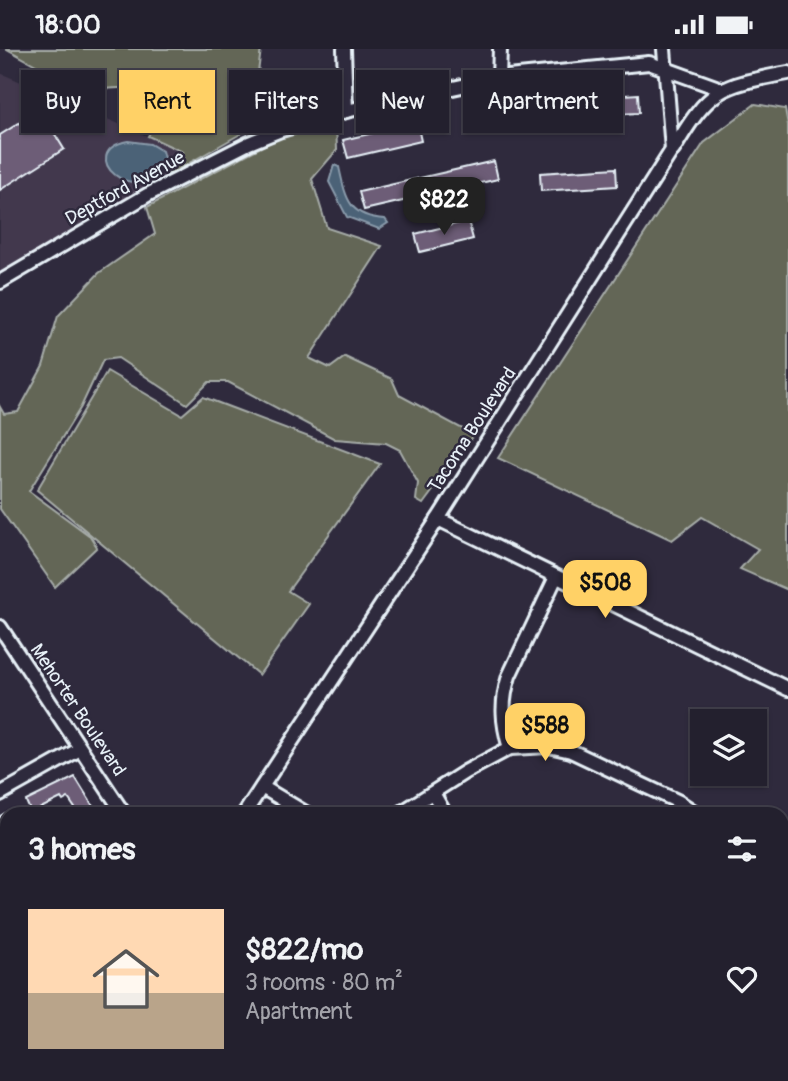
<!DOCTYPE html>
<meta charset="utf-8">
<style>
:root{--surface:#23202e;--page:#2b2836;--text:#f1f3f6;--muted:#a3a3aa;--line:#403e4a;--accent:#ffd166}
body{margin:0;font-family:Pangolin,sans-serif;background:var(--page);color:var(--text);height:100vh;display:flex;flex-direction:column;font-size:26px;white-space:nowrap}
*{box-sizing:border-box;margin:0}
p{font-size:23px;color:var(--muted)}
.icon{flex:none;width:38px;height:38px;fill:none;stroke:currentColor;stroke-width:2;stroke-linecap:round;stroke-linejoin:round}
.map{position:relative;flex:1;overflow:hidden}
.details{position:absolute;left:0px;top:758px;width:789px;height:275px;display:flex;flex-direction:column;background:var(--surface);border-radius:21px 21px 0 0;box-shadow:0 2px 5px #0004,0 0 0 2px var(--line)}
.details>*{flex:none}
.top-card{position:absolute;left:21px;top:21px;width:747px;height:63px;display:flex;gap:14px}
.buttons{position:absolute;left:690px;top:660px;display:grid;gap:14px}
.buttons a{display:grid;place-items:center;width:77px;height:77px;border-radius:0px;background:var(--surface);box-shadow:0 2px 5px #0004,0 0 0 2px var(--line);font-size:35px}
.price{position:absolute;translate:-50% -60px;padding:0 16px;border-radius:14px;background:var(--accent);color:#111;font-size:23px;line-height:46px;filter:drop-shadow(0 2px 4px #0008)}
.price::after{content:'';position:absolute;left:50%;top:42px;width:21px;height:16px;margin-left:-10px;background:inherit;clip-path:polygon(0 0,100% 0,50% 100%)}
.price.on{background:#222;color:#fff}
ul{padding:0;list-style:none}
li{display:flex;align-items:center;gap:21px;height:175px;padding:0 28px}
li+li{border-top:2px solid var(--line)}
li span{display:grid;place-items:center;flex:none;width:196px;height:140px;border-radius:0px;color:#555}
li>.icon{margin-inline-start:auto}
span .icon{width:84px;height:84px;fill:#fffc;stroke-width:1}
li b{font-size:30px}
h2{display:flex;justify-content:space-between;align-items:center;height:84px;padding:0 28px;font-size:30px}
.chip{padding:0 24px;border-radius:0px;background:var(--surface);box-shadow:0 2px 5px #0004,0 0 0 2px var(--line);font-size:24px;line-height:63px}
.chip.on{background:var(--accent);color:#111}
.status{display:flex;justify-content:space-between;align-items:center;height:49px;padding:0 35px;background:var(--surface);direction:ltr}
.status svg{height:19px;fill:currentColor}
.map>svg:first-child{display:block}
</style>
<div class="status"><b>18:00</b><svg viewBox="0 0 49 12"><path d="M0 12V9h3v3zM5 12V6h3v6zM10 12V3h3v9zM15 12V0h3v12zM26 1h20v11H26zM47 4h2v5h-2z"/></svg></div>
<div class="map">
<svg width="788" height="1032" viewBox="0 0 788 1032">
<rect width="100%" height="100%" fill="#2f2a3d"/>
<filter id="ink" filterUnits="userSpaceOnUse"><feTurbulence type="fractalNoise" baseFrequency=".0143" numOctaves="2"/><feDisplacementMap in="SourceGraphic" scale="14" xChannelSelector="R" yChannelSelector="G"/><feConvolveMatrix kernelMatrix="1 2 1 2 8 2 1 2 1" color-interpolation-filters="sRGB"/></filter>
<g filter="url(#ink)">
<path fill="#42394e" d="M0 24 184 103 168 127 0 228Z"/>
<g fill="#646657" stroke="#a6aca8" stroke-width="2">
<path d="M7 0H261L251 79 168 126 183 103 148 87 164 60 157 37 81 41Z"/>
<path d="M755 55 785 60 788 76V541L740 520 758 500 702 468 672 491 498 409 704 94Z"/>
<path d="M336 74 337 101 312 130 327 179 382 197 309 309 330 319 345 308 392 330 399 346 474 386 423 455 416 451 418 434 400 401 386 394 335 390 228 333H209L187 355 118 309 103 311 81 358 29 442 90 487 97 498 55 538 0 460V358L4 365 18 363 43 317 58 267 99 224 155 185 147 158 280 88Z"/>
<path d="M107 322 182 366 203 348 380 415 288 542 309 555 259 626 37 441Z"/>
<path d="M96 1026H557L553 1032H91Z"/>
</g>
<g fill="#4c6277" stroke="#8a9bab" stroke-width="2">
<path d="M128 92 150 95 162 102 165 113C137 164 72 103 128 92Z"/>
<path d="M334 116 339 118C346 150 349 168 385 170L388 174 379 180 347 168 329 133Z"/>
</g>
<g fill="#6d5d77" stroke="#e8f1f8" stroke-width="2">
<path d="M570 45 573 64 515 73 514 71 472 82 467 63 499 54 500 57Z"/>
<path d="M638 45 639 64 597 66 596 48Z"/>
<path d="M43 66 64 100 0 141V86L24 71 27 76Z"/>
<path d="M417 74 421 92 348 109 343 91Z"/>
<path d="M494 112 498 130 364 161 359 143Z"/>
<path d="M616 119 617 137 541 142 540 124Z"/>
<path d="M468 172 473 190 420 203 415 185Z"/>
<path d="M75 728 98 765H79L68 749 63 752 61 749 31 764 26 752Z"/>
<path d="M7 763V777L0 781V767Z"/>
<path d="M0 956 7 970V998L0 984Z"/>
</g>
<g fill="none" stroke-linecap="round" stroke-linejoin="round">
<g stroke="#e8f1f8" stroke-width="18">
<g id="minor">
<path d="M344 0 346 62"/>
<path d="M499 29 500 0"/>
<path d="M673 101C710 39 718 37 788 24"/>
<path d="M0 233 149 145 249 94 281 81 346 62 499 29 649 14 721 40"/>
<path d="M438 470 788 640"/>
<path d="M0 578 124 765"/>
<path d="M510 699C502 673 501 653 509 627L556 528"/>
<path d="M262 738 307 765"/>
<path d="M433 744 445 765"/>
<path d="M0 745 80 700"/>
<path d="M244 765 438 470 672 101 664 0"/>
<path d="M399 765 465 723 510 699 549 697 571 702 679 753 697 765"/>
<path d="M782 816 788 810"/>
<path d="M0 827 7 852"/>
<path d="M0 905 7 882"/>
<path d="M782 939 788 943"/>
<path d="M0 1029 1 1032"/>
<path d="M70 1032 74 1026"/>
<path d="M654 1032 661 1026"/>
</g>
</g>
<use href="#minor" stroke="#2f2a3d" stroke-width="12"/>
</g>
</g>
<g text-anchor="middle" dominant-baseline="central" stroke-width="5" stroke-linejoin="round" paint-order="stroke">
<g font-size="19" fill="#e8f1f8" stroke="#2f2a3d">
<text transform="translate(125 139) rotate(-29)">Deptford Avenue</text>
<text transform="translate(472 381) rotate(-57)">Tacoma Boulevard</text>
<text transform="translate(78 661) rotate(56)">Mehorter Boulevard</text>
</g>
</g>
</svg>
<div class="buttons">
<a><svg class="icon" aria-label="layers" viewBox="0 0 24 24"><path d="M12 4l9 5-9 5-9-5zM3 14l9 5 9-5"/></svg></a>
</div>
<b class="price on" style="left:444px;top:188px">$822</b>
<b class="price" style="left:605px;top:571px">$508</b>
<b class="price" style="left:545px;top:714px">$588</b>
<div class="top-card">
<a class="chip">Buy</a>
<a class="chip on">Rent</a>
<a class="chip">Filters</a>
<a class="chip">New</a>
<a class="chip">Apartment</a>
</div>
<section class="details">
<h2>3 homes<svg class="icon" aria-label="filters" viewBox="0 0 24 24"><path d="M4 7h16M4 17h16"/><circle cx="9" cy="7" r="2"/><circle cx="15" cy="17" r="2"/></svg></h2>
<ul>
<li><span style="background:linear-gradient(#ffd9b3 60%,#b9a48a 0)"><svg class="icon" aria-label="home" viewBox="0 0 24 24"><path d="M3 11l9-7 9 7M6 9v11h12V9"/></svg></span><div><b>$822/mo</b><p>3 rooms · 80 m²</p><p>Apartment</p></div><svg class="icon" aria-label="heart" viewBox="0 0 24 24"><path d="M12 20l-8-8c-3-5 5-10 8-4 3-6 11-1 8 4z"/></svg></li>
</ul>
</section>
</div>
